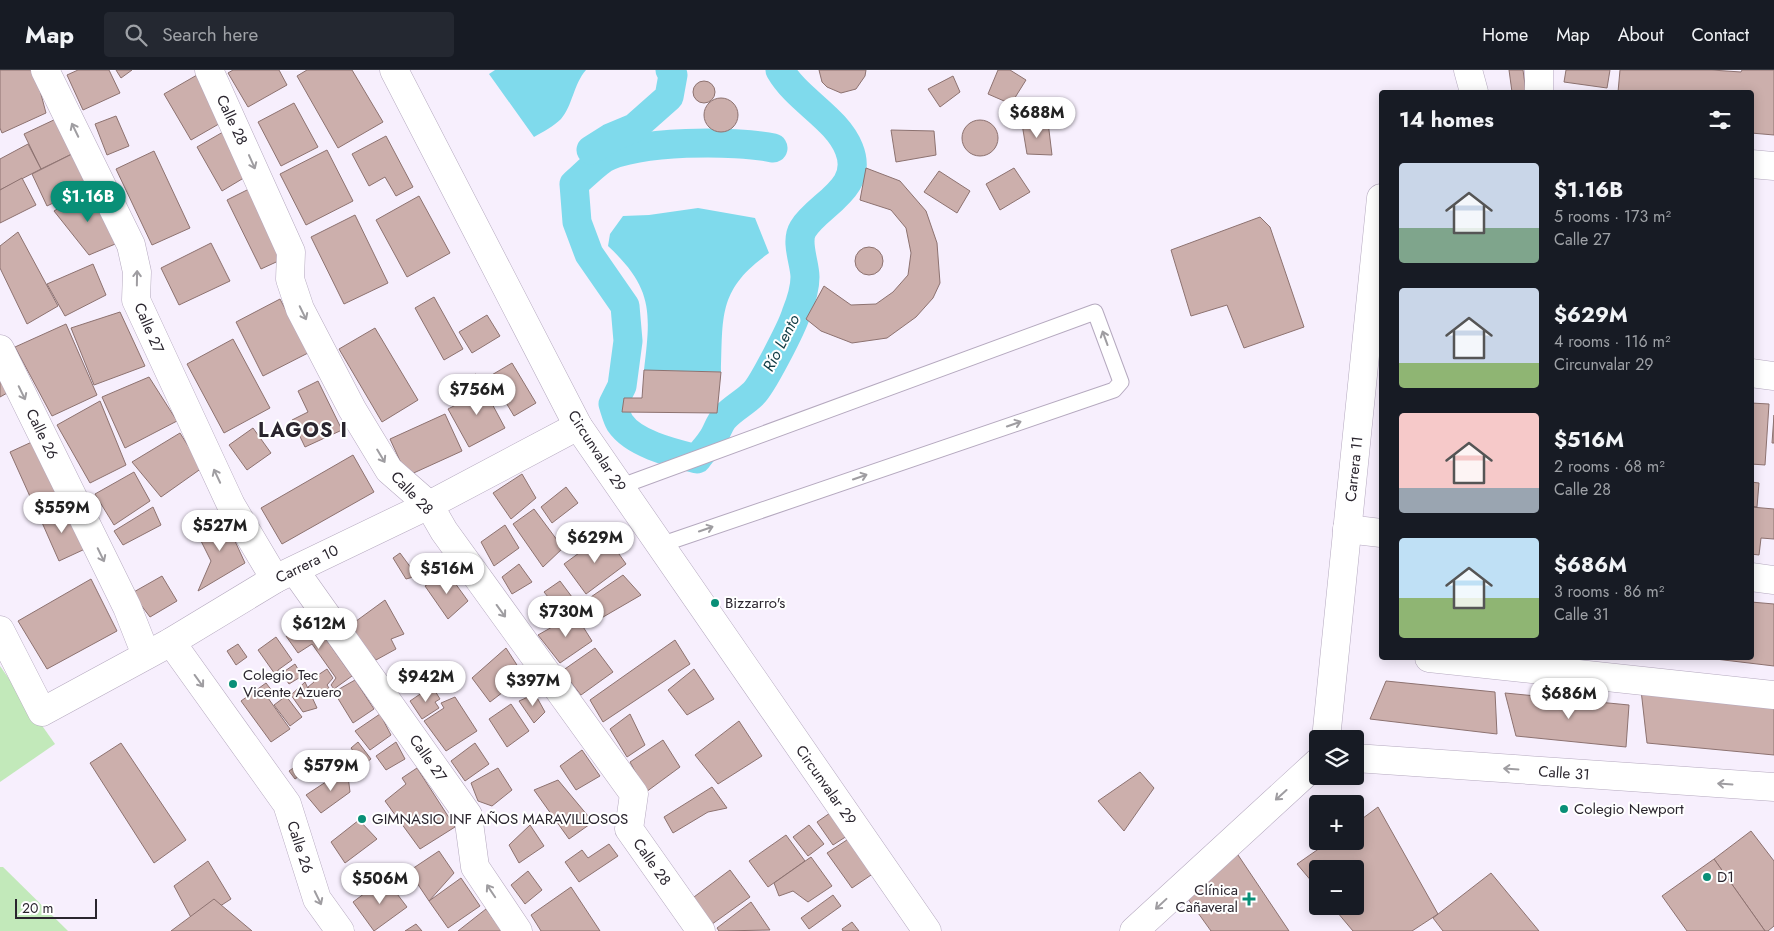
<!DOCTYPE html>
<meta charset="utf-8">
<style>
:root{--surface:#171b24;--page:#242831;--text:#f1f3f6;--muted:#9ea1a6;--line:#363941;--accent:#098f77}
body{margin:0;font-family:Jost,sans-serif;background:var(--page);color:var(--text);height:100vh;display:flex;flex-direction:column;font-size:19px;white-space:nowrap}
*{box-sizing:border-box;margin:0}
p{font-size:16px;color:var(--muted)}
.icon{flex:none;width:28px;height:28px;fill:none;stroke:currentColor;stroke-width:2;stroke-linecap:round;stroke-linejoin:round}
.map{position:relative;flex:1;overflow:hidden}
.drawer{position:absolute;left:1379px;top:20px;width:375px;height:570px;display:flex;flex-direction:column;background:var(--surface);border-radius:5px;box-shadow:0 2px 12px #0003}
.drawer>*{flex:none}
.tools{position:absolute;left:1309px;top:660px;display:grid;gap:10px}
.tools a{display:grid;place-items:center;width:55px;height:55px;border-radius:5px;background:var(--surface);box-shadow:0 2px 12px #0003;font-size:25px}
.scale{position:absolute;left:15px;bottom:12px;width:82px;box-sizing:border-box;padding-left:5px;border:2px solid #2a252e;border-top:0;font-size:14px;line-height:18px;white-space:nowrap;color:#2a252e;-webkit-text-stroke:4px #fff;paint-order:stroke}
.price{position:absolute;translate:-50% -42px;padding:0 11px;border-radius:18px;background:#fff;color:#222;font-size:16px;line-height:32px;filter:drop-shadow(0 1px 2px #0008)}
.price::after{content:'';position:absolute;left:50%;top:30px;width:15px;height:11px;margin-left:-8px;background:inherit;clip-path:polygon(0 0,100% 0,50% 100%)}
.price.selected{background:var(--accent);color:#fff}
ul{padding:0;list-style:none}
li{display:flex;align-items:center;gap:15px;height:125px;padding:0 20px}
li span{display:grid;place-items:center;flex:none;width:140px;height:100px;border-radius:5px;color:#555}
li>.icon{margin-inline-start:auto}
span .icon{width:60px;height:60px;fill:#fffc;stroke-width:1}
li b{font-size:21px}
h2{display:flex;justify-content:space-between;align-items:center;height:60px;padding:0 20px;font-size:21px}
header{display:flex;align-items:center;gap:30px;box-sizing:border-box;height:70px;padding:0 25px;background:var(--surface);border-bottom:1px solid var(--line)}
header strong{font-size:24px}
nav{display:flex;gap:28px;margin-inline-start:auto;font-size:18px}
.search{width:350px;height:45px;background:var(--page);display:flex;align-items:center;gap:12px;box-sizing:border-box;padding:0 18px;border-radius:5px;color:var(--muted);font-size:19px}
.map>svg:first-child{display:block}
</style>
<header>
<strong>Map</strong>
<div class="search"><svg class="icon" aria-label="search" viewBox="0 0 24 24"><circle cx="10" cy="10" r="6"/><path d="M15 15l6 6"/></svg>Search here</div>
<nav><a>Home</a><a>Map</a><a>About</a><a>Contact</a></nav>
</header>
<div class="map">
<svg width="1774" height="861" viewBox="0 0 1774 861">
<rect width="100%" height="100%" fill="#f7effd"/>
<g fill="#c2e9ba">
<path d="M0 596 55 674 0 712Z"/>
<path d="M0 797H3L68 861H0Z"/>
</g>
<g fill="#7fdaec">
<path d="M495 0H586C573 15 573 35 561 49 554 56 543 62 534 67L489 4Z"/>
<path d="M698 138 755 148 769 183C718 219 723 245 721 302L644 300C651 242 653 218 608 176L610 164 623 146 649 145Z"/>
</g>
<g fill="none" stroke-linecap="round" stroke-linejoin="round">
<g stroke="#7fdaec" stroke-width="29">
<path d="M773 78C737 70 634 70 603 89 593 96 583 106 574 114L577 152 589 184 625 236 628 271 622 316 613 334C615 340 617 348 620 353 634 374 673 383 697 389 702 382 709 375 713 368 717 362 719 354 724 348 733 338 744 333 753 324 762 316 792 257 796 244 800 234 805 218 805 207 805 193 795 172 803 159 818 134 865 119 849 79 837 48 797 30 780 0"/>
<path d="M591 80 610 68 634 58 669 27 673 5 670 0"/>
</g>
</g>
<g fill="#ccafac" stroke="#8d7270">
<path d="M0 0H32L38 13 46 43 2 63 0 58Z"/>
<path d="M78 0H109L120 23 83 40 67 5Z"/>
<path d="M116 0H132L121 8Z"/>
<path d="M233 0H279L287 15 248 37 228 3Z"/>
<path d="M307 0H352L383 52 338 78 297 6Z"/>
<path d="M819 0H866L865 6 856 19 841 23 827 17 822 12Z"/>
<path d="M998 0H1010L1026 10 1011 34 988 24Z"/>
<path d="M1509 0H1523L1526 22H1512Z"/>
<path d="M1566 0H1610L1607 18 1564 12Z"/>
<path d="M1620 0H1712L1741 2 1742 0H1774V65L1751 63V22H1618Z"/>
<path d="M197 5 224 51 191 70 164 24Z"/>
<path d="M953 6 960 22 940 37 928 19Z"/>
<circle cx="704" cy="22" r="11"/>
<circle cx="721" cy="45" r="17"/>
<path d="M294 33 318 77 281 96 258 52Z"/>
<path d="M116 46 129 76 107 85 95 54Z"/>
<path d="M58 48 74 83 41 99 24 64Z"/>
<circle cx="980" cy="68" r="18"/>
<path d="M1048 52 1052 85 1027 84 1022 54Z"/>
<path d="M891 60 934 61 936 85 896 92Z"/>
<path d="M223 62 247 106 222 121 197 77Z"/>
<path d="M386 66 413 117 396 126 385 107 369 116 352 84Z"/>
<path d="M28 74 41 99 0 120V89Z"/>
<path d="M327 80 353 131 306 155 280 104Z"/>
<path d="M154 81 190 158 152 175 116 99Z"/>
<path d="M74 83 90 115 47 136 32 104Z"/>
<path d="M866 98 900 111 926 141 937 173 940 213 933 228 916 247 887 268 852 273 821 261 806 249 824 216 851 235 876 234 893 222 908 205 911 183 906 158 891 140 860 130Z"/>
<path d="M1014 98 1030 122 1000 140 986 114Z"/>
<path d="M939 101 970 121 957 143 924 122Z"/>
<path d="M22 108 36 135 0 153V120Z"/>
<path d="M253 117 287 187 261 199 227 130Z"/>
<path d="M90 119 120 172 89 185 54 141Z"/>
<path d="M419 126 450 183 407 207 376 150Z"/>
<path d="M355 145 388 213 344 234 311 167Z"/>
<path d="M1260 147 1270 157 1304 257 1244 278 1227 235 1191 246 1171 180Z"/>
<path d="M18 162 58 236 27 254 0 198V176Z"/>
<path d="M211 173 230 211 179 235 161 198Z"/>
<circle cx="869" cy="191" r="14"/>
<path d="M93 194 106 225 65 246 47 214Z"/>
<path d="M434 227 463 279 444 290 415 238Z"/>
<path d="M280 229 308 283 263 306 236 252Z"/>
<path d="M120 242 145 296 94 315 71 258Z"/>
<path d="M487 245 500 266 472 283 459 262Z"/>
<path d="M66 254 97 325 52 346 15 277Z"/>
<path d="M375 258 418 330 382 352 339 279Z"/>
<path d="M233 269 270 338 224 363 187 294Z"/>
<path d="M512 293 536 333 514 346 490 306Z"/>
<path d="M644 300 721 302 717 343 622 342 624 328H642Z"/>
<path d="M476 304 505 358 469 377 448 339 479 323 470 307Z"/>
<path d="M0 306 9 322 0 327Z"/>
<path d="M149 307 177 351 125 378 102 327Z"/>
<path d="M318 311 342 360 305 377 292 350 308 342 298 321Z"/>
<path d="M100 331 126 395 90 413 57 355Z"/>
<path d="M1751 333 1769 334 1765 395 1751 394Z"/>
<path d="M445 344 462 381 407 406 390 369Z"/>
<path d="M1774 345V373H1772Z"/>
<path d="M253 358 271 383 247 400 229 375Z"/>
<path d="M180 363 202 398 161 427 132 392Z"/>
<path d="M34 371 62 431 37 442 10 382Z"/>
<path d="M353 385 374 422 282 474 261 438Z"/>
<path d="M134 402 150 431 114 455 95 424Z"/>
<path d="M522 404 536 428 511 449 493 423Z"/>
<path d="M1751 412 1759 413 1757 437 1751 436Z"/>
<path d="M566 417 578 433 552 453 541 437Z"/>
<path d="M66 436 85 479 59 491 40 448Z"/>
<path d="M153 437 161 455 123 475 114 461Z"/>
<path d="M1751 437 1774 439V469L1761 468 1759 485 1751 484Z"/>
<path d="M534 439 563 478 543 497 513 454Z"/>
<path d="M224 447 245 493 198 521 211 491 197 463Z"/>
<path d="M505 455 519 478 494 496 481 472Z"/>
<path d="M605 464 626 494 586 524 564 494Z"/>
<path d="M400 483 417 506 406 509 393 488Z"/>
<path d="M519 494 532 512 512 524 502 507Z"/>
<path d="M447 502 468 531 448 549 425 516Z"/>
<path d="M623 505 641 525 598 550 585 531Z"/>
<path d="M162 506 177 531 150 547 132 523Z"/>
<path d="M91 509 117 561 47 599 18 551Z"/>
<path d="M560 511 572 527 557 538 544 522Z"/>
<path d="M385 530 404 564 391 569 396 579 376 590 348 557Z"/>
<path d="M1751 532 1774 534V596L1707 588H1751Z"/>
<path d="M575 544 592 571 560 593 538 565Z"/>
<path d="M311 548 352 606 334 619 331 615 336 608 312 574 298 583 286 566Z"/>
<path d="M276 567 292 590 278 600 277 607 258 580Z"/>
<path d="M675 570 690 594 603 652 590 630Z"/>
<path d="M238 574 247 587 236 595 227 581Z"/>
<path d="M506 578 524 606 490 632 472 608Z"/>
<path d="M595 578 613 602 581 625 562 601Z"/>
<path d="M295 594 302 606 289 614 285 608 280 612 282 603Z"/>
<path d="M327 599 333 608 327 615 329 618 315 628 308 617 314 612 312 609Z"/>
<path d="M694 599 714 629 687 645 668 620Z"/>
<path d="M355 610 374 639 353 653 334 622Z"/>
<path d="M1386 611 1495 622 1497 664 1370 649Z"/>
<path d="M305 612 317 638 303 642 291 625Z"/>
<path d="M266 613 273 622 268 628 290 659 271 672 241 631Z"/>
<path d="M432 616 440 629 435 632 439 638 422 649 410 631Z"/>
<path d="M1641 620 1774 634V685L1647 673Z"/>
<path d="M1505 623 1629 635 1626 677 1516 666Z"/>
<path d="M535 624 545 642 534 653 519 631Z"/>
<path d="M286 626 302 647 290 656 274 635Z"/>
<path d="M455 627 477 661 446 681 424 651 444 638 441 633Z"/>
<path d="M511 634 529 661 507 677 489 649Z"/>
<path d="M380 644 391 665 370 680 355 661Z"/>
<path d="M630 644 645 675 627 687 610 659Z"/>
<path d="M739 651 762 686 718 714 695 685Z"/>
<path d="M663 670 680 697 646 722 630 692Z"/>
<path d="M358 672 371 689 352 703 345 693 356 685 351 678Z"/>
<path d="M396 672 405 689 386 700 376 686Z"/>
<path d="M121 673 186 770 154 793 90 693Z"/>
<path d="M475 673 489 694 465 711 451 691Z"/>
<path d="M582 680 600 706 576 720 560 696Z"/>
<path d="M339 689 347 698 325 699Z"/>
<path d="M305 690 311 698 295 709 289 701Z"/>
<path d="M347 698 350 722 321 743 306 725Z"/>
<path d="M417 698 455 757 420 779 385 731 406 714 402 708Z"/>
<path d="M498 698 512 720 492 736 478 731 471 713Z"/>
<path d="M1140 702 1154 718 1124 761 1098 731Z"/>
<path d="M558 710 593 752 569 769 534 720Z"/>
<path d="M712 717 727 738 708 742 673 763 664 747Z"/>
<path d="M1378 737 1438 844 1412 861H1353L1332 836H1355V799H1318V819L1297 794 1330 771H1355V754Z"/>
<path d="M830 743 847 766 833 775 817 752Z"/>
<path d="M359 750 377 769 345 793 331 772Z"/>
<path d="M530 755 544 776 519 793 509 775Z"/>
<path d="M809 755 824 774 808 786 793 767Z"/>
<path d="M1751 761 1774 791V856L1768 861H1765L1714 789Z"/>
<path d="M786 765 805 791 768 817 749 791Z"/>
<path d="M853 766 877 801 852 818 827 783Z"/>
<path d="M609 774 618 786 579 812 565 792 582 780 588 788Z"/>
<path d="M439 781 454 803 429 831 409 801Z"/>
<path d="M1236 782 1289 861H1211L1183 822Z"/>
<path d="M811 787 832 816 808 832 793 821 779 826 774 813Z"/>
<path d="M1714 789 1765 861H1687L1662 826Z"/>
<path d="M208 791 231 829 194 853 174 816Z"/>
<path d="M730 800 750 827 708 857 690 830Z"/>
<path d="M528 801 542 820 525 834 511 815Z"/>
<path d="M1491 803 1539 861H1443L1433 848Z"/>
<path d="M385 808 407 837 374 861 353 832Z"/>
<path d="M461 808 480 836 448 858 429 831Z"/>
<path d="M571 817 600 861H541L531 845Z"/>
<path d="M833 825 841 836 809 859 801 848Z"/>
<path d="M214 829 252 861H171Z"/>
<path d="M751 832 770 860 719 861 717 858Z"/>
<path d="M486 839 502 861H458Z"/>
<path d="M852 852 859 861H843L842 859Z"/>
<path d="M416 854 422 861H405Z"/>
</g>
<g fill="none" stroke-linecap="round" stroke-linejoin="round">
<g stroke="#b5a9bf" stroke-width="17">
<path id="lane" d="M619 417 1095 242 1121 312 1114 320 660 475"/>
</g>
<g stroke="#b5a9bf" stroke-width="29">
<g id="street">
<path d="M45 0 131 175 137 202 136 230 231 435 275 509"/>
<path d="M209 0 291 182 290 209 300 239 352 339 389 400 429 435 444 461 634 724 629 759 701 861"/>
<path d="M1468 0 1474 22"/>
<path d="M1539 22V0"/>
<path d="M1751 94 1774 96"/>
<path d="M0 279 127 537 146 585"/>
<path d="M1751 303 1774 306"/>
<path d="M1347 459 1381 463"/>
<path d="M295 501 468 745 475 797 518 861"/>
<path d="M1751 507 1774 510"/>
<path d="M0 560 42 642 171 572 275 509 429 435 578 356"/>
<path d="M171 572 287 734 317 829 340 861"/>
<path d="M1429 588 1774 625"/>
<path d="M1326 669 1381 128"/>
<path d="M1355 688 1774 717"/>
<path d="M1134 861 1318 692"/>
</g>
</g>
<g stroke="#b5a9bf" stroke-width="29">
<path id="secondary" d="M394 0 578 356 927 861"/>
</g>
<use href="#lane" stroke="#fff" stroke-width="15"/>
<use href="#street" stroke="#fff" stroke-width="28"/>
<use href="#secondary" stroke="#fff" stroke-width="28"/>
</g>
<defs><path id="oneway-shaft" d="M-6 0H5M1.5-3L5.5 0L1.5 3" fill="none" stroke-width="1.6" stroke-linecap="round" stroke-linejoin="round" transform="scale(1.25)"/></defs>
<g stroke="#9f9da1">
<use href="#oneway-shaft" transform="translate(75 60) rotate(-116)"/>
<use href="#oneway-shaft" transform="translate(252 92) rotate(66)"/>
<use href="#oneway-shaft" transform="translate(137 208) rotate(-89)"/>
<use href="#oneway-shaft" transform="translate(303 243) rotate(64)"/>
<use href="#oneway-shaft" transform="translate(1105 268) rotate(-110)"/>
<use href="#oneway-shaft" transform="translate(22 323) rotate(64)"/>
<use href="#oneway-shaft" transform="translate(1014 354) rotate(-19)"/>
<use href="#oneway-shaft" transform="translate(381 386) rotate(59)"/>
<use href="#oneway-shaft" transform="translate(217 406) rotate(-115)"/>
<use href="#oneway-shaft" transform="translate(860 407) rotate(-19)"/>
<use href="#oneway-shaft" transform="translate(706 459) rotate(-19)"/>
<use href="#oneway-shaft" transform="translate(101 485) rotate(64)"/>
<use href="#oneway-shaft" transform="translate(501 541) rotate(54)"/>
<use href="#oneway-shaft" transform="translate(199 611) rotate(54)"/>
<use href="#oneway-shaft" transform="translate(1511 699) rotate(-176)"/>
<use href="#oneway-shaft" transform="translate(1725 714) rotate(-176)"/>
<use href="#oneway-shaft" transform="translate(1281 725) rotate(138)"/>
<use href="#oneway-shaft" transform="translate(491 821) rotate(-124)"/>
<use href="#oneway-shaft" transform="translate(318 828) rotate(64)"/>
<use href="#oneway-shaft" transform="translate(1161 834) rotate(137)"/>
</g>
<g fill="#098f77" stroke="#fff" stroke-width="2">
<circle cx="715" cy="533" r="5"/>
<circle cx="233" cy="614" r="5"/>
<circle cx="1564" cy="739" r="5"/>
<circle cx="362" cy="749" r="5"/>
<circle cx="1707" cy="807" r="5"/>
<path d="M1246.5 821.5h5v5h5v5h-5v5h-5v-5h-5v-5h5z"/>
</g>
<g text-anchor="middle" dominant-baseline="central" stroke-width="4" stroke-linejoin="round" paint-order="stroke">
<g font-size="15" fill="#2a252e" stroke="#fff">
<text transform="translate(232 50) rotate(65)">Calle 28</text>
<text transform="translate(149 258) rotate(67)">Calle 27</text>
<text transform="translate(42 364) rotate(64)">Calle 26</text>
<text transform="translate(597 381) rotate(57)">Circunvalar 29</text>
<text transform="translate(1354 399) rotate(-84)">Carrera 11</text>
<text transform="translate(412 423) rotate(46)">Calle 28</text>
<text transform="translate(307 494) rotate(-26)">Carrera 10</text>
<text transform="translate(428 688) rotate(55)">Calle 27</text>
<text transform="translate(1564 703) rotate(4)">Calle 31</text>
<text transform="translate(826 715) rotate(55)">Circunvalar 29</text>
<text transform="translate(300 777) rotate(72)">Calle 26</text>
<text transform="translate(652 792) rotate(55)">Calle 28</text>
</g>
<g font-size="15" fill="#2a252e" stroke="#fff" text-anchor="start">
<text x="725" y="533">Bizzarro's</text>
<text x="243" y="605">Colegio Tec<tspan x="243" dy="17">Vicente Azuero</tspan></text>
<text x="1574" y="739">Colegio Newport</text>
<text x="372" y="749">GIMNASIO INF AÑOS MARAVILLOSOS</text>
<text x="1717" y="807">D1</text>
<text x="1238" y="820" text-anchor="end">Clínica<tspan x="1238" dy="17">Cañaveral</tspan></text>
</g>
<g font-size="16" font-style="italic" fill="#113c44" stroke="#fff">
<text transform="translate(781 273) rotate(-63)">Río Lento</text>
</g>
<g font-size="20" font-weight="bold" letter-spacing="1" fill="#2a252e" stroke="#fff">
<text x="303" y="360">LAGOS I</text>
</g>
</g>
</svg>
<div class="tools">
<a><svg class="icon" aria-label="layers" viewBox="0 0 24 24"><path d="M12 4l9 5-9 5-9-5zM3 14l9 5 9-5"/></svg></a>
<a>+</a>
<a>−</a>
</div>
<div class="scale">20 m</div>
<b class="price" style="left:1037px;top:69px">$688M</b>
<b class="price selected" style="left:88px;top:153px">$1.16B</b>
<b class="price" style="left:477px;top:346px">$756M</b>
<b class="price" style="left:62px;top:464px">$559M</b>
<b class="price" style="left:220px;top:482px">$527M</b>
<b class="price" style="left:595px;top:494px">$629M</b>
<b class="price" style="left:447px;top:525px">$516M</b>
<b class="price" style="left:566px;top:568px">$730M</b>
<b class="price" style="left:319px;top:580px">$612M</b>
<b class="price" style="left:426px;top:633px">$942M</b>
<b class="price" style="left:533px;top:637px">$397M</b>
<b class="price" style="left:1569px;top:650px">$686M</b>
<b class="price" style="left:331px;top:722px">$579M</b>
<b class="price" style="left:380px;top:835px">$506M</b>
<section class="drawer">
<h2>14 homes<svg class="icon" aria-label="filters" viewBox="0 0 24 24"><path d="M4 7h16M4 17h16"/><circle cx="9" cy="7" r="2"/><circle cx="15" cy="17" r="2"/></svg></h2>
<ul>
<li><span style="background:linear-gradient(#c9d6e8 65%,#7fa58c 0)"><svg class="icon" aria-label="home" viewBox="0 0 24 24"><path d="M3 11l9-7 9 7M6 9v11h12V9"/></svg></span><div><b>$1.16B</b><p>5 rooms · 173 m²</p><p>Calle 27</p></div></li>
<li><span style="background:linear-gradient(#c9d6e8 75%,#8fb573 0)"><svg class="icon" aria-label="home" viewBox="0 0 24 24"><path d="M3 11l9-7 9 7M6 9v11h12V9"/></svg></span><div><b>$629M</b><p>4 rooms · 116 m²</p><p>Circunvalar 29</p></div></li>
<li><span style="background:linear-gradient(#f6c9c9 75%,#9aa5b1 0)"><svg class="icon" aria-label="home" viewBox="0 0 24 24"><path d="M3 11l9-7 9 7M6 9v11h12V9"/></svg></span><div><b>$516M</b><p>2 rooms · 68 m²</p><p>Calle 28</p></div></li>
<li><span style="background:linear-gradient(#bfe0f5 60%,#8fb573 0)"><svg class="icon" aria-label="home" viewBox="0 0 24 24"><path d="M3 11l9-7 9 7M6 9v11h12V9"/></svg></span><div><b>$686M</b><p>3 rooms · 86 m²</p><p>Calle 31</p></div></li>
</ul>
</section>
</div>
